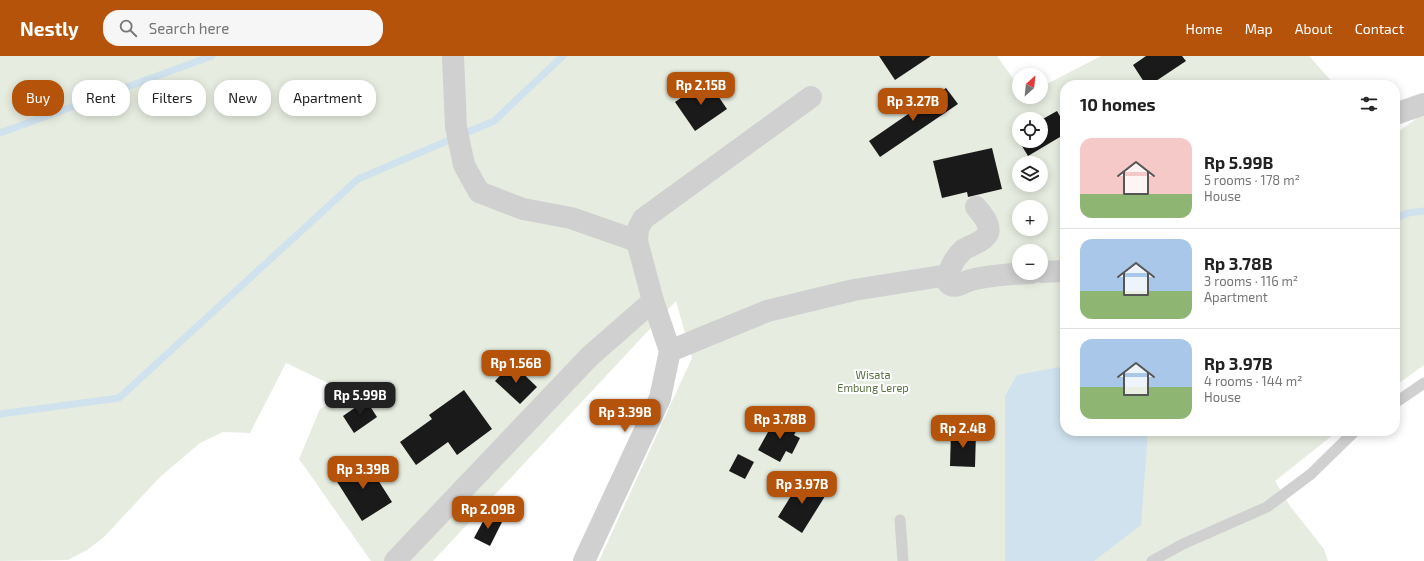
<!DOCTYPE html>
<meta charset="utf-8">
<style>
:root{--surface:#fff;--page:#f6f6f6;--text:#222;--muted:#767676;--line:#e0e0e0;--accent:#b45309}
body{margin:0;font-family:"Exo 2",sans-serif;background:var(--page);color:var(--text);height:100vh;display:flex;flex-direction:column;font-size:15px;white-space:nowrap}
*{box-sizing:border-box;margin:0}
p{font-size:13px;color:var(--muted)}
.icon{flex:none;width:22px;height:22px;fill:none;stroke:currentColor;stroke-width:2;stroke-linecap:round;stroke-linejoin:round}
.map{position:relative;flex:1;overflow:hidden}
.sheet{position:absolute;left:1060px;top:24px;width:340px;height:356px;display:flex;flex-direction:column;background:var(--surface);border-radius:16px;box-shadow:0 2px 10px #0003}
.sheet>*{flex:none}
.top-card{position:absolute;left:12px;top:24px;width:380px;height:36px;display:flex;gap:8px}
.needle{width:26px;rotate:27deg}
.buttons{position:absolute;left:1012px;top:12px;display:grid;gap:8px}
.buttons a{display:grid;place-items:center;width:36px;height:36px;border-radius:50%;background:var(--surface);box-shadow:0 2px 10px #0003;font-size:20px}
.price{position:absolute;translate:-50% -34px;padding:0 9px;border-radius:8px;background:var(--accent);color:#fff;font-size:13px;line-height:26px;filter:drop-shadow(0 1px 2px #0008)}
.price::after{content:'';position:absolute;left:50%;top:24px;width:12px;height:9px;margin-left:-6px;background:inherit;clip-path:polygon(0 0,100% 0,50% 100%)}
.price.active{background:#222;color:#fff}
ul{padding:0;list-style:none}
li{display:flex;align-items:center;gap:12px;height:100px;padding:0 20px}
li+li{border-top:1px solid var(--line)}
li span{display:grid;place-items:center;flex:none;width:112px;height:80px;border-radius:12px;color:#555}
li>.icon{margin-inline-start:auto}
span .icon{width:48px;height:48px;fill:#fffc;stroke-width:1}
li b{font-size:17px}
h2{display:flex;justify-content:space-between;align-items:center;height:48px;padding:0 20px;font-size:17px}
.chip{padding:0 14px;border-radius:16px;background:var(--surface);box-shadow:0 2px 10px #0003;font-size:14px;line-height:36px}
.chip.active{background:var(--accent);color:#fff}
header{display:flex;align-items:center;gap:24px;box-sizing:border-box;height:56px;padding:0 20px;background:var(--accent);color:#fff}
header strong{font-size:19px}
nav{display:flex;gap:22px;margin-inline-start:auto;font-size:14px}
.search{width:280px;height:36px;background:var(--page);display:flex;align-items:center;gap:10px;box-sizing:border-box;padding:0 14px;border-radius:16px;color:var(--muted);font-size:15px}
.map>svg:first-child{display:block}
</style>
<header>
<strong>Nestly</strong>
<div class="search"><svg class="icon" aria-label="search" viewBox="0 0 24 24"><circle cx="10" cy="10" r="6"/><path d="M15 15l6 6"/></svg>Search here</div>
<nav><a>Home</a><a>Map</a><a>About</a><a>Contact</a></nav>
</header>
<div class="map">
<svg width="1424" height="505" viewBox="0 0 1424 505">
<rect width="100%" height="100%" fill="#fff"/>
<g fill="#e6ecdf" fill-rule="evenodd">
<path d="M0 0H997L1019 31V41H1041V31L1101 0H1309L1335 29H1065V375H1338L1275 425 1290 450 1324 493 1328 505H599L692 302 676 245 433 505H371L299 403 320 353 349 337 286 307 250 377 223 376 200 387 160 421 104 481 87 494 68 504 0 505ZM1019 63H1041V85H1019ZM1019 107H1041V129H1019ZM1019 151H1041V173H1019ZM1019 195H1041V217H1019Z"/>
<path d="M1424 57V309L1395 330V78Z"/>
</g>
<path fill="#cfe2ee" d="M1065 310V375H1148L1141 469 1094 505H1005V340L1017 319Z"/>
<g fill="none" stroke-linecap="round" stroke-linejoin="round">
<g stroke="#cfe2ee" stroke-width="7">
<path d="M0 77 212 0"/>
<path d="M1395 163 1408 157 1424 155"/>
<path d="M0 358 119 342 358 123 494 65 563 0"/>
</g>
</g>
<g fill="#1a1a1a">
<path d="M879 0H931L895 24Z"/>
<path d="M1146 0H1182L1186 5 1150 29H1146L1133 9Z"/>
<path d="M707 24 727 53 695 75 675 46Z"/>
<path d="M946 32 958 48 880 101 869 85Z"/>
<path d="M1057 55 1065 69V78L1028 100 1019 85H1041V64Z"/>
<path d="M992 92 1002 133 968 141 967 136 942 142 933 105Z"/>
<path d="M512 307 537 331 520 348 495 325Z"/>
<path d="M464 334 492 373 457 399 448 386 416 409 400 386 432 363 429 359Z"/>
<path d="M366 344 377 361 354 377 343 360Z"/>
<path d="M777 360 798 372 794 379 800 382 792 398 786 395 780 406 758 394Z"/>
<path d="M951 375 976 376 975 411 950 410Z"/>
<path d="M738 398 754 406 745 423 729 415Z"/>
<path d="M364 402 392 446 362 465 334 421Z"/>
<path d="M802 422 827 437 802 477 778 461Z"/>
<path d="M487 458 502 466 490 490 474 482Z"/>
</g>
<g fill="none" stroke-linecap="round" stroke-linejoin="round">
<g stroke="#d0d0d0" stroke-width="11">
<path d="M1395 347 1424 327"/>
<path d="M900 464 903 505"/>
<path d="M1152 505 1183 488 1267 451 1311 418 1355 375"/>
</g>
<g stroke="#d0d0d0" stroke-width="22">
<path d="M453 0 456 71 464 109 479 136 523 153 571 162 637 185"/>
<path d="M1395 58 1424 48"/>
<path d="M976 151C980 156 987 163 988 170 992 184 972 188 963 194 954 202 947 216 948 227 955 234 963 226 971 224 990 219 1011 218 1031 217"/>
<path d="M1041 216 1065 215"/>
<path d="M670 295 767 255 854 234 948 219"/>
<path d="M395 505 590 300 653 245"/>
<path d="M584 505 660 342 670 295 653 245 637 185 638 173 643 163 811 41"/>
</g>
</g>
<g text-anchor="middle" dominant-baseline="central" stroke-width="4" stroke-linejoin="round" paint-order="stroke">
<g font-size="11" fill="#56703f" stroke="#fff">
<text x="873" y="318">Wisata<tspan x="873" dy="13">Embung Lerep</tspan></text>
</g>
</g>
</svg>
<div class="buttons">
<a><svg class="needle" viewBox="-14 -14 28 28"><path d="M0-13l5 13h-10z" fill="#e53935"/><path d="M0 13l5-13h-10z" fill="#767676"/></svg></a>
<a><svg class="icon" aria-label="locate" viewBox="0 0 24 24"><circle cx="12" cy="12" r="6"/><path d="M12 2v4M12 18v4M2 12h4M18 12h4"/></svg></a>
<a><svg class="icon" aria-label="layers" viewBox="0 0 24 24"><path d="M12 4l9 5-9 5-9-5zM3 14l9 5 9-5"/></svg></a>
<a>+</a>
<a>−</a>
</div>
<b class="price" style="left:701px;top:50px">Rp 2.15B</b>
<b class="price" style="left:913px;top:66px">Rp 3.27B</b>
<b class="price" style="left:516px;top:328px">Rp 1.56B</b>
<b class="price active" style="left:360px;top:360px">Rp 5.99B</b>
<b class="price" style="left:625px;top:377px">Rp 3.39B</b>
<b class="price" style="left:780px;top:384px">Rp 3.78B</b>
<b class="price" style="left:963px;top:393px">Rp 2.4B</b>
<b class="price" style="left:363px;top:434px">Rp 3.39B</b>
<b class="price" style="left:802px;top:449px">Rp 3.97B</b>
<b class="price" style="left:488px;top:474px">Rp 2.09B</b>
<div class="top-card">
<a class="chip active">Buy</a>
<a class="chip">Rent</a>
<a class="chip">Filters</a>
<a class="chip">New</a>
<a class="chip">Apartment</a>
</div>
<section class="sheet">
<h2>10 homes<svg class="icon" aria-label="filters" viewBox="0 0 24 24"><path d="M4 7h16M4 17h16"/><circle cx="9" cy="7" r="2"/><circle cx="15" cy="17" r="2"/></svg></h2>
<ul>
<li><span style="background:linear-gradient(#f6c9c9 70%,#8fb573 0)"><svg class="icon" aria-label="home" viewBox="0 0 24 24"><path d="M3 11l9-7 9 7M6 9v11h12V9"/></svg></span><div><b>Rp 5.99B</b><p>5 rooms · 178 m²</p><p>House</p></div></li>
<li><span style="background:linear-gradient(#a9c7e8 65%,#8fb573 0)"><svg class="icon" aria-label="home" viewBox="0 0 24 24"><path d="M3 11l9-7 9 7M6 9v11h12V9"/></svg></span><div><b>Rp 3.78B</b><p>3 rooms · 116 m²</p><p>Apartment</p></div></li>
<li><span style="background:linear-gradient(#a9c7e8 60%,#8fb573 0)"><svg class="icon" aria-label="home" viewBox="0 0 24 24"><path d="M3 11l9-7 9 7M6 9v11h12V9"/></svg></span><div><b>Rp 3.97B</b><p>4 rooms · 144 m²</p><p>House</p></div></li>
</ul>
</section>
</div>
